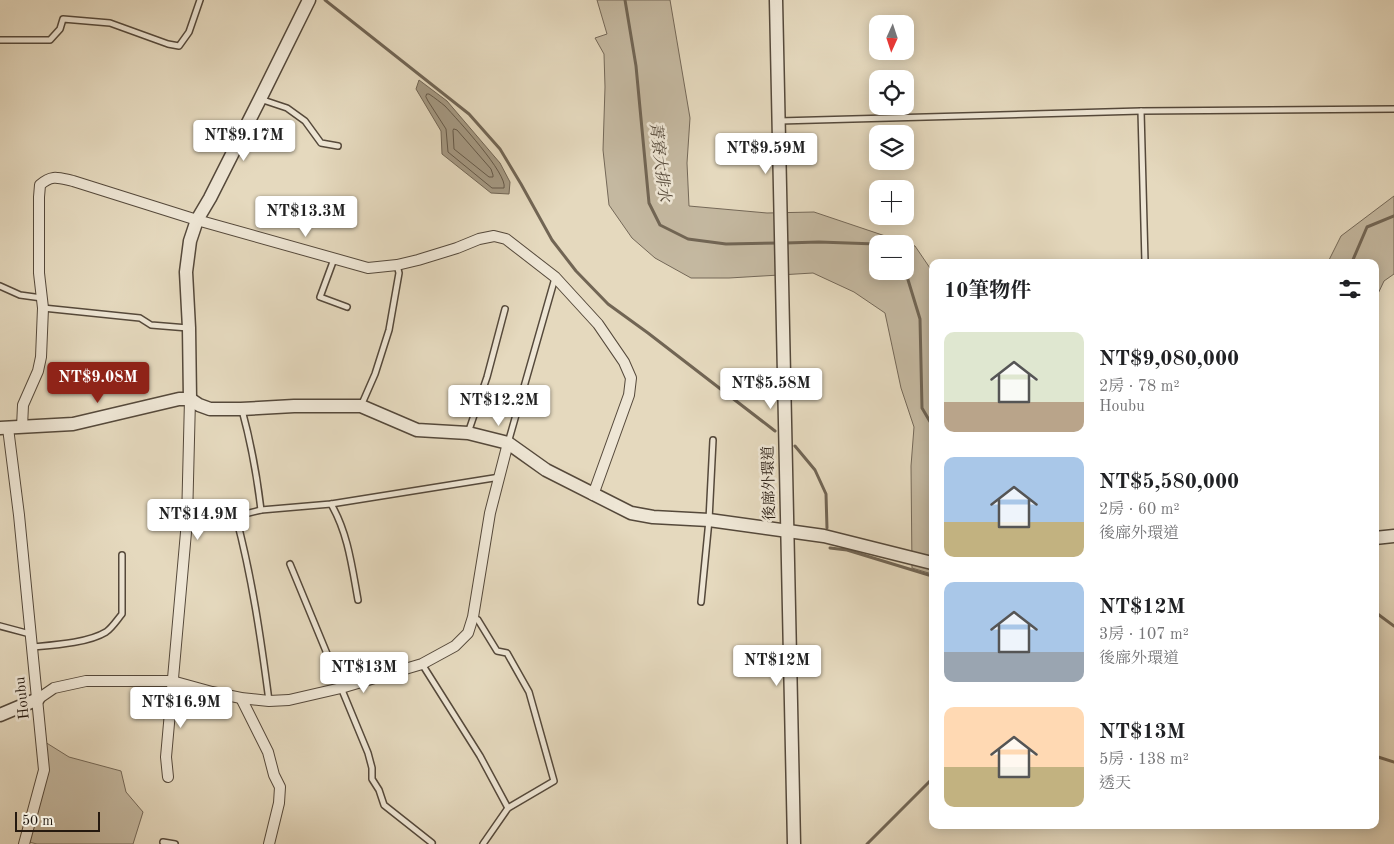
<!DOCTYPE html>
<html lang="zh-TW">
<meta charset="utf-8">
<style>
:root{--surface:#fff;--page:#f6f6f6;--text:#202124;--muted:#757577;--accent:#8f2418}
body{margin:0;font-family:"Old Standard TT","Noto Serif TC",serif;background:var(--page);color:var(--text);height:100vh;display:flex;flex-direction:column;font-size:19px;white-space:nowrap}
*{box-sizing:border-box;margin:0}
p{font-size:16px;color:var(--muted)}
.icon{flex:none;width:28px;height:28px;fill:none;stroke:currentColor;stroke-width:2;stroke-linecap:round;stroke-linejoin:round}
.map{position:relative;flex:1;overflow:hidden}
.sheet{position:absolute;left:929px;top:259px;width:450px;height:570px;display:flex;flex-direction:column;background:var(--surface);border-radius:10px;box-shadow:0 2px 12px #0003}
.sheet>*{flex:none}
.needle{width:32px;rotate:183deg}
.fabs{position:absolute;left:869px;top:15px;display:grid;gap:10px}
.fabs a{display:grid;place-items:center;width:45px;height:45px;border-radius:10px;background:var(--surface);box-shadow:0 2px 12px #0003;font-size:25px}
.scale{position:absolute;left:15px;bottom:12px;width:85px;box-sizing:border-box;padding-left:5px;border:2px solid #25190f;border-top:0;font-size:14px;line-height:18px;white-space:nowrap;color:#25190f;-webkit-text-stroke:4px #eee6d5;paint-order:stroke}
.price{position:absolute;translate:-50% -42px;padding:0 11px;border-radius:5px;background:#fff;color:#222;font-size:16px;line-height:32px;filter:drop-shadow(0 1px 2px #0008)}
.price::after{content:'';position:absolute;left:50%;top:30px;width:15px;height:11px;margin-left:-8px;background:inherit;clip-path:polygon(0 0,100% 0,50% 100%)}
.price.current{background:var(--accent);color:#fff}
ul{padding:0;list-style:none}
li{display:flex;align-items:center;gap:15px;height:125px;padding:0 15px}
li span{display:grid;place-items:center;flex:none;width:140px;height:100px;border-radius:10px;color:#555}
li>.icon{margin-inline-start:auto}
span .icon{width:60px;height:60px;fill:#fffc;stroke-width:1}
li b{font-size:21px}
h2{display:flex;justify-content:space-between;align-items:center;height:60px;padding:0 15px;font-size:21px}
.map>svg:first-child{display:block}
</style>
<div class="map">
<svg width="1394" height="844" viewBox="0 0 1394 844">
<rect width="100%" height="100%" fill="#e5d9be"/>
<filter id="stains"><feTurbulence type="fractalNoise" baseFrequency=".004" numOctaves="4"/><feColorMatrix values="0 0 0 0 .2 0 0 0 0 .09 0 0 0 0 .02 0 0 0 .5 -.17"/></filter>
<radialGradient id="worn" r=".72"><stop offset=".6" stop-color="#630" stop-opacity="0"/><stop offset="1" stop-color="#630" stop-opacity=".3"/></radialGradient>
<g fill="#c4b8a0" stroke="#746858" fill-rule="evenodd">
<path d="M597 0H670L690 118 687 163 689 206 767 213 814 212 915 246 932 271V574L912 568 911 466 914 427 901 388 885 313 854 292 813 273 729 278H691L655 258 632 238 609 205 603 150 605 87 604 54 595 38 607 34ZM878 244H905V271H878Z"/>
<path d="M1394 196V274L1384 281 1375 300V262H1328L1341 236Z"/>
<path d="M45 742 69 757 121 771 126 792 143 812 133 844H37L25 841Z"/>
</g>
<path fill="#a49882" stroke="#716554" d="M419 80 447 101 500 163 510 182 509 194 491 193 442 154 441 131 416 89Z"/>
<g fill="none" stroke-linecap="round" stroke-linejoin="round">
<g stroke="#645848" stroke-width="1">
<path d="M427 94H429C435 98 440 102 445 106 457 119 508 174 504 188H492L448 152 446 129 428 101 426 97Z"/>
<path d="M454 129 457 130 491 169 493 175V177H489L454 149 453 131Z"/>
</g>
<g stroke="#716554" stroke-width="3">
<path d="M325 0 469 114 500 149 521 184 552 240 576 271 608 304 648 333 775 431"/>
<path d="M625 0 636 66 649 203 660 225 688 239 726 244 779 243"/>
<path d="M785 243 819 242 876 244 878 246"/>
<path d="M1352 262 1367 227 1394 216"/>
<path d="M905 270 920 319 922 408 932 425"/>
<path d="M795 446 815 470 826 494 827 528"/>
<path d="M830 548 847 550 932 576"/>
<path d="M1375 612 1394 626"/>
<path d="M1375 756 1394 762"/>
<path d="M867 844 932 779"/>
</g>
<g stroke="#55493b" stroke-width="8">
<g id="service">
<path d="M0 40H50L60 29 63 19 110 23 168 44 179 46 189 32 200 0"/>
<path d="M260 99 287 108 305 121 321 143 338 146"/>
<path d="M1141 111 1145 262"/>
<path d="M779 121 1141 111 1394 109"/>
<path d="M334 259 320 297 347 307"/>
<path d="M0 286 20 295 42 298"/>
<path d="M43 308 140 318 151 325 188 328"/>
<path d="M361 406 375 374 389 330 399 273 397 265"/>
<path d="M242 410C251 443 257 476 261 510"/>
<path d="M468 433 487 377 505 309"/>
<path d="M508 443 555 278"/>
<path d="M331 504C348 533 352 567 358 600"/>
<path d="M236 517C252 577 261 639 269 701"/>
<path d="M187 521 213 522 261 510 331 504 500 477"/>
<path d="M290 564 368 753 372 768V779L379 790 384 805 432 843"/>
<path d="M701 602 709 520 713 440"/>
<path d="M473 617 478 620 497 651 507 653 529 692 554 781 508 808 483 844"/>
<path d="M0 626 30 634"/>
<path d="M32 647C54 645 88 643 106 632 112 628 117 620 122 614V555"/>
<path d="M422 664 480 756 508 808"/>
<path d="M163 842 175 844"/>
</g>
</g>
<g stroke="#55493b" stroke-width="12">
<g id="minor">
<path d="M22 427 23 405 38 371 41 357 43 308 39 273V197L40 185C52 174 59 178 73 181L197 220 368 268 397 265 418 260 457 248 479 239 494 236 506 239 555 277 598 324 624 362 631 378 629 395 593 495"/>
<path d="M8 428 19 515 44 770 24 844"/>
<path d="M241 698 268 752 274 775 280 787 279 803 269 844"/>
<path d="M38 699 54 688 86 681H172L212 692 241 698 269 701 289 700 341 688 422 664 455 646 468 633 473 617 490 513 508 443"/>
<path d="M168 777 166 757 187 521 190 399"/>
</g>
</g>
<g stroke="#55493b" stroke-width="15">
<g id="tertiary">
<path d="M776 0 794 844"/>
<path d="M190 399 189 328 186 272 190 241 197 220 210 198 260 99 309 0"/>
<path d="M0 428 73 424 179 399H190L199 405 210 409H241L294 406H361L417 430 468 433 508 443 546 470 631 513 653 517 709 520 824 536 932 563"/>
<path d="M1375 538 1394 536"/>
<path d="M0 715 38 699"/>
</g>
</g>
<use href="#service" stroke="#eee6d5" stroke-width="5"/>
<use href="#minor" stroke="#eee6d5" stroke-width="10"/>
<use href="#tertiary" stroke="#eee6d5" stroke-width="12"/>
</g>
<g text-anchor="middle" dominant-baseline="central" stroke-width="5" stroke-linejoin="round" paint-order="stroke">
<g font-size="15" fill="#25190f" stroke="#eee6d5">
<text transform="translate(770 483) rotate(-91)">後廍外環道</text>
<text transform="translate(23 698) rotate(-96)">Houbu</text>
</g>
<g font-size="16" font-style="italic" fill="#584c3d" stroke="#eee6d5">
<text transform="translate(659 162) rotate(83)">菁寮大排水</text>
</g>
</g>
<rect width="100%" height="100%" filter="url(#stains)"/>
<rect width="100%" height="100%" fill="url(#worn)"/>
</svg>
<div class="fabs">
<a><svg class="needle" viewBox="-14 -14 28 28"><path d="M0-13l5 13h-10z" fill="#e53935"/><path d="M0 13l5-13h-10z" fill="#757577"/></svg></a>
<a><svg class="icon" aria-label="locate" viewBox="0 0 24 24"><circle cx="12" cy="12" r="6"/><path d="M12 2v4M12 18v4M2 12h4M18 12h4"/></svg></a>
<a><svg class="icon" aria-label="layers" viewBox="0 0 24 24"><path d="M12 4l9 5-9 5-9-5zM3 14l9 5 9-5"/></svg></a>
<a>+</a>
<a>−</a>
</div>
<div class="scale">50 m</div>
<b class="price" style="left:244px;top:162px">NT$9.17M</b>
<b class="price" style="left:766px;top:175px">NT$9.59M</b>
<b class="price" style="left:306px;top:238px">NT$13.3M</b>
<b class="price current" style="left:98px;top:404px">NT$9.08M</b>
<b class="price" style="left:771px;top:410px">NT$5.58M</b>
<b class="price" style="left:499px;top:427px">NT$12.2M</b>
<b class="price" style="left:198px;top:541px">NT$14.9M</b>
<b class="price" style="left:777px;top:687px">NT$12M</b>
<b class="price" style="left:364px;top:694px">NT$13M</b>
<b class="price" style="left:181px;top:729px">NT$16.9M</b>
<section class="sheet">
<h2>10筆物件<svg class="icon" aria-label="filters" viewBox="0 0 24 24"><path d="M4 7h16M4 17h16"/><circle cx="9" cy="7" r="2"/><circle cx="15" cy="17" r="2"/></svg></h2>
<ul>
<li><span style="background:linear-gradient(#dfe7d0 70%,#b9a48a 0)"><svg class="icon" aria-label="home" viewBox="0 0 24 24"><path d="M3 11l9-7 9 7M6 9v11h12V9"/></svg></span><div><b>NT$9,080,000</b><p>2房 · 78 m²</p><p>Houbu</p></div></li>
<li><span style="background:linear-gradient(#a9c7e8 65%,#c2b280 0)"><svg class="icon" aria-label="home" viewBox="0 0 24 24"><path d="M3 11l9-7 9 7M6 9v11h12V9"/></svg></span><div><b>NT$5,580,000</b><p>2房 · 60 m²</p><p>後廍外環道</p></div></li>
<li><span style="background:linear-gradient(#a9c7e8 70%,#9aa5b1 0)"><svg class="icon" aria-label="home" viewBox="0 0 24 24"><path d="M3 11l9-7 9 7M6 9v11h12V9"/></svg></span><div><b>NT$12M</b><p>3房 · 107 m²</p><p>後廍外環道</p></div></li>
<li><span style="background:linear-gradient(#ffd9b3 60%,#c2b280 0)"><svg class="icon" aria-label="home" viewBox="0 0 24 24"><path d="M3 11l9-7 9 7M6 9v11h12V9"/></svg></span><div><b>NT$13M</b><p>5房 · 138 m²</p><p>透天</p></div></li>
</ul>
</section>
</div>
